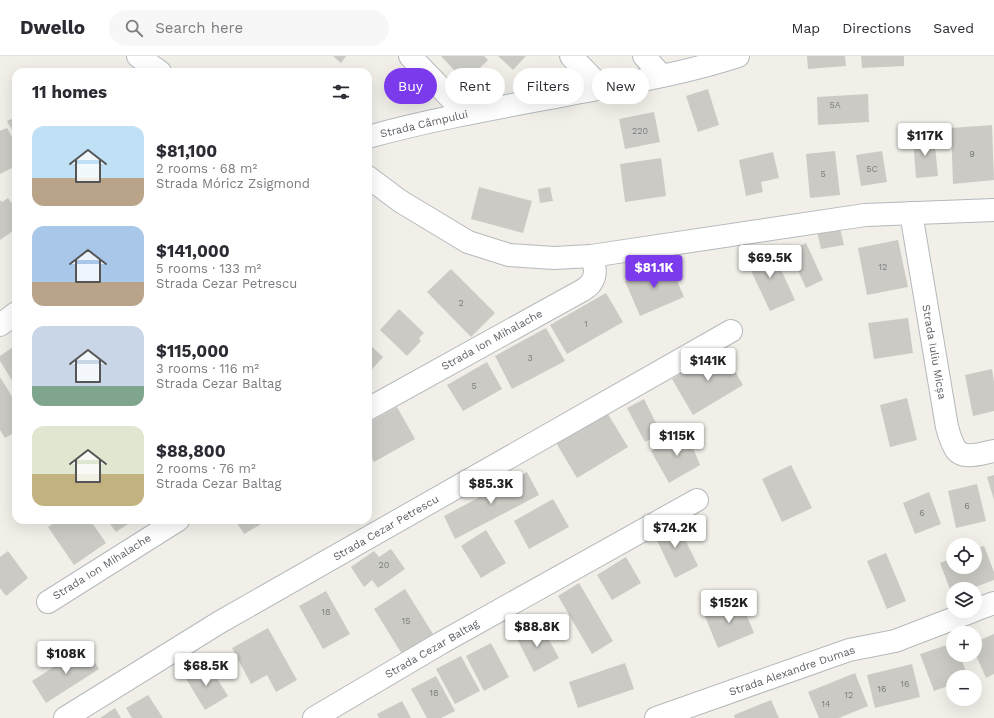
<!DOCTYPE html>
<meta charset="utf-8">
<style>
:root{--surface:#fff;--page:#f7f7f7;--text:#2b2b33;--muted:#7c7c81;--line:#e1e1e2;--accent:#7c3aed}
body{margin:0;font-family:"Work Sans",sans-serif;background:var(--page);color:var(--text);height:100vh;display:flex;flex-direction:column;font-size:15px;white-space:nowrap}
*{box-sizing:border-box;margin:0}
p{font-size:13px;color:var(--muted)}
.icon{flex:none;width:22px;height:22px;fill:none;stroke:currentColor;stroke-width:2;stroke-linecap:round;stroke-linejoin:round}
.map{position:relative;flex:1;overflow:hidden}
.drawer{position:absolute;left:12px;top:12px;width:360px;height:456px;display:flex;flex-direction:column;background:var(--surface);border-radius:12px;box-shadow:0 4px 16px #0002}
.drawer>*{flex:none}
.top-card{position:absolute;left:384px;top:12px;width:380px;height:36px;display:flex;gap:8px}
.tools{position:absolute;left:946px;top:482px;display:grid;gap:8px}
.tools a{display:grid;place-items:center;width:36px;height:36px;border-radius:50%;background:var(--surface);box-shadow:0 4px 16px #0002;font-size:20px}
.price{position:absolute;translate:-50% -34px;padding:0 9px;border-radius:4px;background:#fff;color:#222;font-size:13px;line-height:26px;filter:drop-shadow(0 1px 2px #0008)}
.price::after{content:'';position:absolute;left:50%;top:24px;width:12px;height:9px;margin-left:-6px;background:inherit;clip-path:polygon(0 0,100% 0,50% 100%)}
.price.selected{background:var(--accent);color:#fff}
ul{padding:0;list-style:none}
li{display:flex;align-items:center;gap:12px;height:100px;padding:0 20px}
li span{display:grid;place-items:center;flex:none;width:112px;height:80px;border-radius:12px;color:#555}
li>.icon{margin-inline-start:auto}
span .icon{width:48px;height:48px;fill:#fffc;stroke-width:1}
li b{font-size:17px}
h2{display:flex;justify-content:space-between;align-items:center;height:48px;padding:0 20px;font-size:17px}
.pill{padding:0 14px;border-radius:18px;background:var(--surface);box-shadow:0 4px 16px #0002;font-size:14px;line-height:36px}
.pill.selected{background:var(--accent);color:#fff}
header{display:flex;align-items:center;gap:24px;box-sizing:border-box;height:56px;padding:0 20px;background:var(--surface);border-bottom:1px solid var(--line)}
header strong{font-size:19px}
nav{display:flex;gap:22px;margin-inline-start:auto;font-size:14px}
.search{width:280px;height:36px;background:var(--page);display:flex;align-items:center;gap:10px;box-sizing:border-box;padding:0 14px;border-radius:22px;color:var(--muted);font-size:15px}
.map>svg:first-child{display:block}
</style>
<header>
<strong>Dwello</strong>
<div class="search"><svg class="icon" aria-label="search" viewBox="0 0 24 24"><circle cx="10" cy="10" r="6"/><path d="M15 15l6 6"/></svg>Search here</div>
<nav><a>Map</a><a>Directions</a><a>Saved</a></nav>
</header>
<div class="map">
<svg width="994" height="662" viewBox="0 0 994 662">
<rect width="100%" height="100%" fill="#f1efe8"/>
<g fill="#cccac5">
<path d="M333 0H346L341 7Z"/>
<path d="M441 0H484L488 4 465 26Z"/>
<path d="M498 0H526L513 14Z"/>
<path d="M807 0H845L846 10 808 13Z"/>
<path d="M861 0H904V10L862 12Z"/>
<path d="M708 33 719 69 698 76 686 40Z"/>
<path d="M868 38 869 66 818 69 817 41Z"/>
<path d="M654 56 660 86 625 93 619 63Z"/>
<path d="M16 61V81L7 65Z"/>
<path d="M992 69 994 124 953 128 951 72Z"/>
<path d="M7 72 16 88V110L0 118V75Z"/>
<path d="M934 80 938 120 916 122 913 82Z"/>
<path d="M835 95 840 139 810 142 806 98Z"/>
<path d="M882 95 887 126 861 130 856 99Z"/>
<path d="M773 96 779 122 761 126 763 136 746 140 739 104Z"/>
<path d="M661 102 666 140 625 146 620 108Z"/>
<path d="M479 131 532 145 523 177 471 163Z"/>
<path d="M550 131 553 145 540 147 538 133Z"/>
<path d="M8 142 16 153V173L0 184V144L2 146Z"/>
<path d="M840 172 844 189 821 193 817 176Z"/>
<path d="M898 184 908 231 867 239 858 192Z"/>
<path d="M806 187 823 224 806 232 789 195Z"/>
<path d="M770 190 795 244 770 255 745 202Z"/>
<path d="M669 206 684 241 640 260 625 225Z"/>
<path d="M451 213 495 257 471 281 427 236Z"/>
<path d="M606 237 623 266 567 298 550 269Z"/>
<path d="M399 253 424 277 419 282 421 285 407 300 380 274Z"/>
<path d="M908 262 913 297 874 303 868 267Z"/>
<path d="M546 272 565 305 512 333 495 300Z"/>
<path d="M368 287 383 301 368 318Z"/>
<path d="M16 289V331L0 305V300Z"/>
<path d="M722 293 743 329 693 359 672 323Z"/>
<path d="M487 306 502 333 463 355 447 329Z"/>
<path d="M992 313 994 326V355L973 360 965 319Z"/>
<path d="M0 321 16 347V376L5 382 0 374Z"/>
<path d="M907 342 917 384 890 391 880 349Z"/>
<path d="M644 343 661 377 645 386 627 352Z"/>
<path d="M603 350 628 391 577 422 552 380Z"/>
<path d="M397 351 415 383 374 406 368 396V367Z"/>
<path d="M688 374 696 389 693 392 700 409 669 427 651 395Z"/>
<path d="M791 409 812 452 782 466 762 423Z"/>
<path d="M527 416 539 439 455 483 444 460Z"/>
<path d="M994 419V444L987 421Z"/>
<path d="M977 428 986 465 956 472 948 435Z"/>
<path d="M929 436 941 468 915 478 903 447Z"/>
<path d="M553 443 569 471 529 493 514 465Z"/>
<path d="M58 464H90L106 487 74 509 48 471Z"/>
<path d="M107 464H134L116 476Z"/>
<path d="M235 464H268L244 478Z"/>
<path d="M676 465 698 510 675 522 653 476Z"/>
<path d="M486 474 506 507 481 522 461 490Z"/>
<path d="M984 490 994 516V524L970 533H953V541L940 507 953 502V511H975V493Z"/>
<path d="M391 493 405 513 378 532 372 524 364 531 351 511 374 495 379 501Z"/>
<path d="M8 495 28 522 6 540 0 532V501Z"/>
<path d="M886 497 906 545 887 553 867 505Z"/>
<path d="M626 501 641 527 612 544 597 519Z"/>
<path d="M579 527 613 585 592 598 558 540Z"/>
<path d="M405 533 433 578 402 598 374 553Z"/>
<path d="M326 535 350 578 323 593 299 550Z"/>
<path d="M740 543 754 577 718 592 704 558Z"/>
<path d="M540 568 559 602 534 616 516 581Z"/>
<path d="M268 572 297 624 276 636 267 619 251 628 232 592Z"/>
<path d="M994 578V618L986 622 975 597V586Z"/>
<path d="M491 587 509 621 484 635 466 600Z"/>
<path d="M953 587V599H960L968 621H953V628L934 635 920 598Z"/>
<path d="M85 591 99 613 46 647 32 625Z"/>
<path d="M461 600 480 635 455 648 436 613Z"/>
<path d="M207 607 228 640 205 654 185 621Z"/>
<path d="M625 607 634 633 578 652 569 626Z"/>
<path d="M912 608 920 641 875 652 867 619Z"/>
<path d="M855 617 868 650 839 662H819L808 636Z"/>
<path d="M436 620 455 655 441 662H427L411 633Z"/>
<path d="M148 639 163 662H132L126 652Z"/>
<path d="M771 644 779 662H735L734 659Z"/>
<path d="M402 645 411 662H379L377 658Z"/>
<path d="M115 652 121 662H100Z"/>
</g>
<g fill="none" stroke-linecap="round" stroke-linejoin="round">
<g stroke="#b5b8bc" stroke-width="24">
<g id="street">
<path d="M138 0 160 16"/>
<path d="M410 0 466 58"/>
<path d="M571 0 602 32"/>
<path d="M644 0 662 20"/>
<path d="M368 121 400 145 468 186 509 199 554 202 591 200 865 159 994 154"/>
<path d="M911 157 947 371C949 378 951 386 955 392 962 405 983 397 994 395"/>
<path d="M368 353 583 234C585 232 590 230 591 227 597 219 595 208 591 200"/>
<path d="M48 546 178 464"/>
<path d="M975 554 994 547"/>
<path d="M65 662 220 566 731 275"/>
<path d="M314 662 441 587 697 444"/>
<path d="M656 662 849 594 895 585 973 555"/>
</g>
</g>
<g stroke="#b6babf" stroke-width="24">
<g id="secondary">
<path d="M368 81C440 61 514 49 587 35 638 25 689 16 738 0"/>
<path d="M0 269 16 257"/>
</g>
</g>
<use href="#street" stroke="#fff" stroke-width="22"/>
<use href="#secondary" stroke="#fff" stroke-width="22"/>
</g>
<g text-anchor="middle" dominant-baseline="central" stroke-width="3" stroke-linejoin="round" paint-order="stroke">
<g font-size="9" fill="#7a7d7f">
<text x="835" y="49">5A</text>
<text x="640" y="75">220</text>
<text x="972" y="98">9</text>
<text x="872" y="113">5C</text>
<text x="823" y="118">5</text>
<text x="883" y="211">12</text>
<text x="461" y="247">2</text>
<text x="586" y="268">1</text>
<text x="530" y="302">3</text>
<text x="474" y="330">5</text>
<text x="967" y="450">6</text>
<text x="922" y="457">6</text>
<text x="384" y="509">20</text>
<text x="326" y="556">18</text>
<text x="406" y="565">15</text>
<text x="905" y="628">16</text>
<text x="882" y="633">16</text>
<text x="434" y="637">18</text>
<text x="849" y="639">12</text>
<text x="826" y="648">14</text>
</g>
<g font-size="11" fill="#5f6368" stroke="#fff">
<text transform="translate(424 68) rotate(-13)">Strada Câmpului</text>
<text transform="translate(492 284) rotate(-29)">Strada Ion Mihalache</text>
<text transform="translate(934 296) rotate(80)">Strada Iuliu Micșa</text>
<text transform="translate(386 472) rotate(-30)">Strada Cezar Petrescu</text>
<text transform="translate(102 511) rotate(-32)">Strada Ion Mihalache</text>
<text transform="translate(432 593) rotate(-30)">Strada Cezar Baltag</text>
<text transform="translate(792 615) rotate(-19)">Strada Alexandre Dumas</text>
</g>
</g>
</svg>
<div class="tools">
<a><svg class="icon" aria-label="locate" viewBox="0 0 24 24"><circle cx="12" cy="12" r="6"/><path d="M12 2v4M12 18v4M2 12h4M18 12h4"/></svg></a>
<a><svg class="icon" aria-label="layers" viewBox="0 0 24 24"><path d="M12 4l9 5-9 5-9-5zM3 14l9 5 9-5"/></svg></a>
<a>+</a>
<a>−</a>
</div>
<b class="price" style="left:925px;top:101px">$117K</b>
<b class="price" style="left:770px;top:223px">$69.5K</b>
<b class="price selected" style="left:654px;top:233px">$81.1K</b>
<b class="price" style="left:708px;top:326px">$141K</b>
<b class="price" style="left:677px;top:401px">$115K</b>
<b class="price" style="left:491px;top:449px">$85.3K</b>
<b class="price" style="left:675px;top:493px">$74.2K</b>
<b class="price" style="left:729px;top:568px">$152K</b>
<b class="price" style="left:537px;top:592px">$88.8K</b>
<b class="price" style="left:66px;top:619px">$108K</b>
<b class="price" style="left:206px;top:631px">$68.5K</b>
<div class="top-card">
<a class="pill selected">Buy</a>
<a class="pill">Rent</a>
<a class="pill">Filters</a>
<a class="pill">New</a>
</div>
<section class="drawer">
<h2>11 homes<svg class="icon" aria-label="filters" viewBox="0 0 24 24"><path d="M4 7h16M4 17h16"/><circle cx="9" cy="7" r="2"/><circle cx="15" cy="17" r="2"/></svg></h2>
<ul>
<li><span style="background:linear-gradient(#bfe0f5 65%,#b9a48a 0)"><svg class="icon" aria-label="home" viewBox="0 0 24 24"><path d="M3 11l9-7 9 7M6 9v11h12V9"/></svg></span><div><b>$81,100</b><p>2 rooms · 68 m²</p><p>Strada Móricz Zsigmond</p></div></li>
<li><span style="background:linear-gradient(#a9c7e8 70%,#b9a48a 0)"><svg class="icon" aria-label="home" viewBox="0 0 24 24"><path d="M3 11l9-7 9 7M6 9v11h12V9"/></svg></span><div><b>$141,000</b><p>5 rooms · 133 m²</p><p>Strada Cezar Petrescu</p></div></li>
<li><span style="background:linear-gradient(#c9d6e8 75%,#7fa58c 0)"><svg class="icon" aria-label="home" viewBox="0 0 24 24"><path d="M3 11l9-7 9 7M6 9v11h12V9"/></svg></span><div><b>$115,000</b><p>3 rooms · 116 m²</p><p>Strada Cezar Baltag</p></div></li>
<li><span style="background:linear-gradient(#dfe7d0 60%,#c2b280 0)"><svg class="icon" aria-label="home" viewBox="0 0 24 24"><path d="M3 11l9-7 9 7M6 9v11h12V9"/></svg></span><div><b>$88,800</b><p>2 rooms · 76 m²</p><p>Strada Cezar Baltag</p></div></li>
</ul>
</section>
</div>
